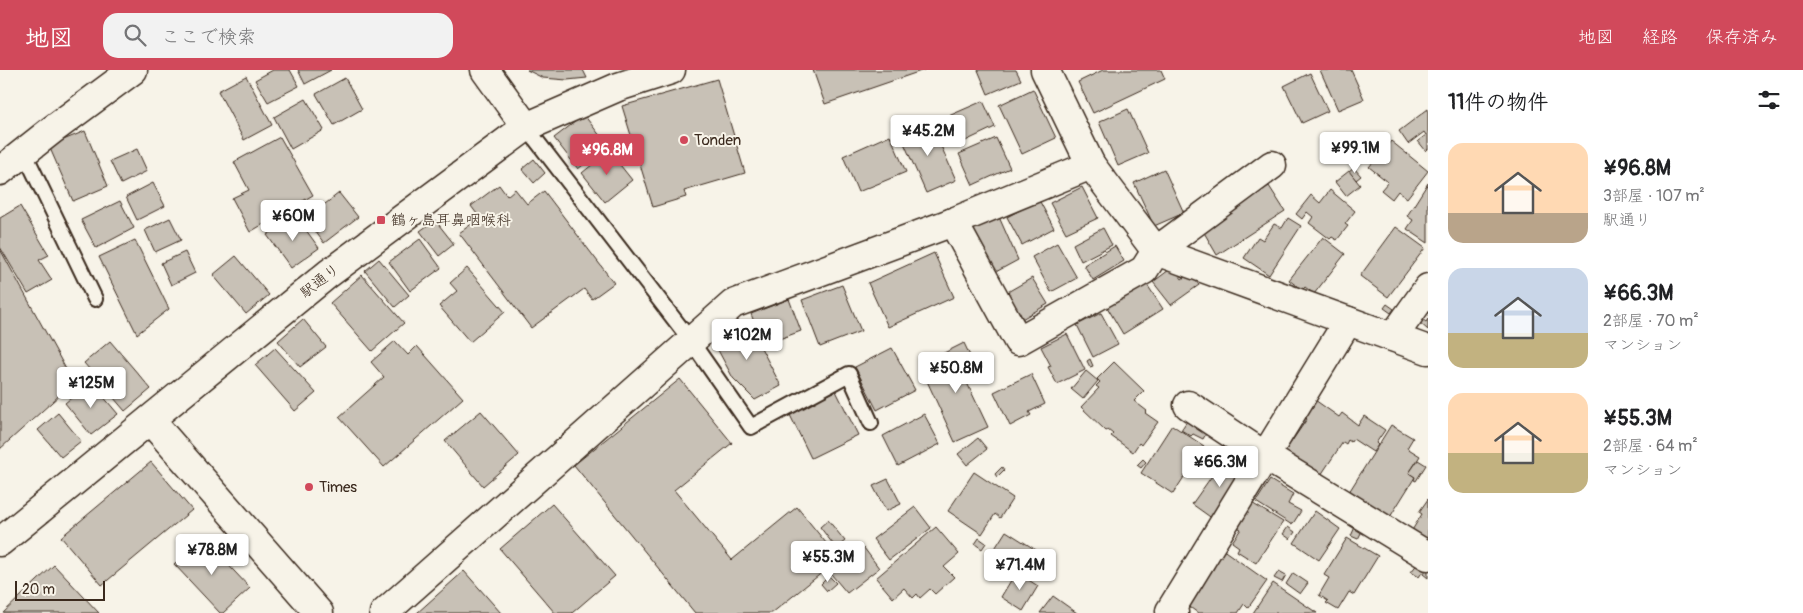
<!DOCTYPE html>
<html lang="ja">
<meta charset="utf-8">
<style>
:root{--surface:#fff;--page:#f2f2f2;--text:#202124;--muted:#757577;--accent:#d1495b}
body{margin:0;font-family:Pangolin,"Klee One",sans-serif;background:var(--page);color:var(--text);height:100vh;display:flex;flex-direction:column;font-size:19px;white-space:nowrap}
*{box-sizing:border-box;margin:0}
p{font-size:16px;color:var(--muted)}
.icon{flex:none;width:28px;height:28px;fill:none;stroke:currentColor;stroke-width:2;stroke-linecap:round;stroke-linejoin:round}
.map{position:relative;flex:1;overflow:hidden}
.sheet{display:flex;flex-direction:column;background:var(--surface);width:375px}
.sheet>*{flex:none}
.scale{position:absolute;left:15px;bottom:12px;width:90px;box-sizing:border-box;padding-left:5px;border:2px solid #3b2a1e;border-top:0;font-size:14px;line-height:18px;white-space:nowrap;color:#3b2a1e;-webkit-text-stroke:4px #f7f3e8;paint-order:stroke}
.price{position:absolute;translate:-50% -42px;padding:0 11px;border-radius:5px;background:#fff;color:#222;font-size:16px;line-height:32px;filter:drop-shadow(0 1px 2px #0008)}
.price::after{content:'';position:absolute;left:50%;top:30px;width:15px;height:11px;margin-left:-8px;background:inherit;clip-path:polygon(0 0,100% 0,50% 100%)}
.price.active{background:var(--accent);color:#fff}
ul{padding:0;list-style:none}
li{display:flex;align-items:center;gap:15px;height:125px;padding:0 20px}
li span{display:grid;place-items:center;flex:none;width:140px;height:100px;border-radius:15px;color:#555}
li>.icon{margin-inline-start:auto}
span .icon{width:60px;height:60px;fill:#fffc;stroke-width:1}
li b{font-size:21px}
h2{display:flex;justify-content:space-between;align-items:center;height:60px;padding:0 20px;font-size:21px}
header{display:flex;align-items:center;gap:30px;box-sizing:border-box;height:70px;padding:0 25px;background:var(--accent);color:#fff}
header strong{font-size:24px}
nav{display:flex;gap:28px;margin-inline-start:auto;font-size:18px}
.search{width:350px;height:45px;background:var(--page);display:flex;align-items:center;gap:12px;box-sizing:border-box;padding:0 18px;border-radius:15px;color:var(--muted);font-size:19px}
main{display:flex;flex:1;min-height:0}
.map>svg:first-child{display:block}
</style>
<header>
<strong>地図</strong>
<div class="search"><svg class="icon" aria-label="search" viewBox="0 0 24 24"><circle cx="10" cy="10" r="6"/><path d="M15 15l6 6"/></svg>ここで検索</div>
<nav><a>地図</a><a>経路</a><a>保存済み</a></nav>
</header>
<main>
<div class="map">
<svg width="1428" height="543" viewBox="0 0 1428 543">
<rect width="100%" height="100%" fill="#f7f3e8"/>
<filter id="ink" filterUnits="userSpaceOnUse"><feTurbulence type="fractalNoise" baseFrequency=".02" numOctaves="2"/><feDisplacementMap in="SourceGraphic" scale="10" xChannelSelector="R" yChannelSelector="G"/><feConvolveMatrix kernelMatrix="1 2 1 2 8 2 1 2 1" color-interpolation-filters="sRGB"/></filter>
<g filter="url(#ink)">
<g fill="#c8c1b6" stroke="#3b2a1e">
<path d="M273 0H290L299 16 268 32 255 10Z"/>
<path d="M298 0H331L305 14Z"/>
<path d="M527 0H583L587 8 567 10 543 8Z"/>
<path d="M813 0H924L825 34Z"/>
<path d="M978 0H1016L1021 10 988 24Z"/>
<path d="M1103 0H1161L1165 9 1093 43 1078 12Z"/>
<path d="M1320 0H1351L1364 29 1338 40Z"/>
<path d="M1310 3 1328 41 1302 53 1284 16Z"/>
<path d="M246 6 272 55 244 70 218 21Z"/>
<path d="M345 8 362 39 334 55 316 24Z"/>
<path d="M717 9 745 103 684 121 686 127 653 137 622 36Z"/>
<path d="M1033 19 1056 68 1022 84 999 35Z"/>
<path d="M306 29 324 60 291 79 274 47Z"/>
<path d="M983 31 995 57 957 75 944 48Z"/>
<path d="M1128 39 1148 83 1118 96 1099 52Z"/>
<path d="M1428 39V79L1426 81 1418 71 1426 65 1424 62 1408 74 1399 61Z"/>
<path d="M584 45 608 76 578 99 554 68Z"/>
<path d="M930 51 956 110 926 123 900 64Z"/>
<path d="M85 61 108 116 73 131 49 76Z"/>
<path d="M890 65 906 102 858 122 843 86Z"/>
<path d="M280 67 313 125 250 162 232 128 249 120 234 92Z"/>
<path d="M996 68 1010 98 973 115 959 84Z"/>
<path d="M1391 71 1428 101 1407 128 1398 121 1392 129 1381 120 1388 112 1369 97Z"/>
<path d="M137 79 147 101 121 114 110 91Z"/>
<path d="M609 81 632 110 605 132 582 103Z"/>
<path d="M534 89 545 103 534 113 522 99Z"/>
<path d="M1354 98 1361 106 1356 110 1349 102Z"/>
<path d="M1164 99 1184 143 1154 156 1134 113Z"/>
<path d="M1349 101 1360 115 1346 126 1335 112Z"/>
<path d="M153 113 165 136 137 150 126 127Z"/>
<path d="M1428 113V173L1407 159 1413 150 1407 146Z"/>
<path d="M499 115 507 126 515 119 527 134 544 121 614 213 592 229 584 219 531 258 459 163 480 148 471 136Z"/>
<path d="M1269 116 1285 141 1217 185 1202 159Z"/>
<path d="M1082 117 1098 148 1066 163 1050 133Z"/>
<path d="M1330 120 1355 141 1345 154 1348 156 1337 170 1332 167 1330 169 1309 153 1313 147 1307 142 1302 149 1296 144 1311 125 1320 133Z"/>
<path d="M339 123 358 147 324 173 306 149Z"/>
<path d="M1039 130 1054 158 1022 175 1007 147Z"/>
<path d="M120 131 134 158 96 178 81 150Z"/>
<path d="M20 136 49 185 39 190 52 210 28 224 0 177V148Z"/>
<path d="M295 145 319 178 291 198 267 165Z"/>
<path d="M999 147 1018 190 992 204 970 161Z"/>
<path d="M170 148 181 170 155 182 145 160Z"/>
<path d="M1288 148 1301 156 1269 205 1244 188 1258 167 1263 170 1274 154 1282 158Z"/>
<path d="M435 150 454 174 439 186 420 161Z"/>
<path d="M1396 157 1425 178 1388 227 1360 206Z"/>
<path d="M1103 158 1112 175 1081 191 1073 174Z"/>
<path d="M1323 167 1345 184 1314 224 1305 217 1302 220 1289 210Z"/>
<path d="M420 169 441 198 410 221 389 192Z"/>
<path d="M135 170 169 239 137 264 99 187Z"/>
<path d="M1057 173 1077 208 1051 222 1032 187Z"/>
<path d="M1115 176 1124 191 1093 210 1084 195Z"/>
<path d="M0 179 67 301 62 323 0 379Z"/>
<path d="M185 182 195 203 171 215 161 193Z"/>
<path d="M934 183 954 227 888 257 868 213Z"/>
<path d="M236 186 269 225 246 244 213 205Z"/>
<path d="M379 189 409 225 395 237 365 201Z"/>
<path d="M1173 197 1182 209 1190 203 1199 215 1171 235 1153 212Z"/>
<path d="M467 198 505 242 470 272 439 236 457 221 450 213Z"/>
<path d="M362 205 404 253 372 281 330 233Z"/>
<path d="M1032 208 1048 234 1020 250 1004 224Z"/>
<path d="M1146 213 1163 239 1123 264 1107 237Z"/>
<path d="M842 215 861 261 820 277 802 230Z"/>
<path d="M789 229 801 261 763 275 751 244Z"/>
<path d="M1387 234 1394 239 1391 243 1384 238Z"/>
<path d="M1101 243 1118 274 1093 287 1077 255Z"/>
<path d="M303 249 326 277 300 297 278 271Z"/>
<path d="M1422 249 1426 252 1428 249V260L1419 252Z"/>
<path d="M747 251 781 316 755 330 733 308 712 269Z"/>
<path d="M1067 264 1085 300 1057 314 1048 297 1051 296 1041 277Z"/>
<path d="M110 271 151 319 125 341 84 293Z"/>
<path d="M395 271 408 285 417 276 463 328 384 397 339 347 384 307 371 292Z"/>
<path d="M964 273 972 290 959 296 988 357 955 372 927 311 938 306 930 290Z"/>
<path d="M275 278 316 323 295 341 255 295Z"/>
<path d="M892 278 915 320 877 340 855 297Z"/>
<path d="M1090 289 1093 296 1090 297 1087 291Z"/>
<path d="M1114 292 1144 321 1134 331 1147 341 1145 343 1158 352 1141 375 1139 373 1133 382 1111 366 1113 364 1108 360 1106 361 1081 337 1099 318 1096 316 1100 312 1097 309Z"/>
<path d="M1086 301 1098 311 1083 329 1071 319Z"/>
<path d="M1031 304 1045 334 1029 342 1031 345 1010 356 994 322Z"/>
<path d="M680 309 732 373 674 420 732 490 797 437 839 489 772 543H695L574 395Z"/>
<path d="M91 312 118 344 91 365 65 333Z"/>
<path d="M836 321 858 365 811 388 789 343Z"/>
<path d="M1315 330 1339 347 1342 343 1358 355 1364 346 1385 360 1376 373 1378 375 1373 382 1353 369 1351 372 1348 370 1346 374 1343 372 1319 408 1283 384 1307 349 1304 346Z"/>
<path d="M481 341 519 385 483 416 445 371Z"/>
<path d="M58 343 81 371 61 387 38 360Z"/>
<path d="M924 344 940 374 898 396 883 366Z"/>
<path d="M1187 351 1207 362 1203 369 1193 364 1191 366 1181 360Z"/>
<path d="M1172 355 1204 376 1173 424 1141 403Z"/>
<path d="M1391 355 1413 368 1407 378 1420 386 1409 403 1415 407 1390 447 1349 422Z"/>
<path d="M978 368 987 379 967 395 958 384Z"/>
<path d="M1238 383 1245 388 1246 397 1213 449 1192 434 1214 403 1219 406 1222 401 1225 402Z"/>
<path d="M1143 389 1146 392 1141 398 1137 395Z"/>
<path d="M1418 390 1426 395 1416 411 1414 410 1415 407 1409 403Z"/>
<path d="M151 392 192 440 102 515 61 467Z"/>
<path d="M1002 397 1004 400 997 407 995 404Z"/>
<path d="M974 402 1013 428 1000 448 995 444 982 464 948 441Z"/>
<path d="M888 409 901 434 886 441 873 416Z"/>
<path d="M1270 410 1293 424 1288 434 1301 441 1292 455 1256 432Z"/>
<path d="M1428 429V473L1411 462 1422 444 1419 442Z"/>
<path d="M1250 432 1283 452 1256 493 1237 481 1239 477 1232 472 1241 459 1235 456Z"/>
<path d="M552 434 615 506 572 543H555L500 479Z"/>
<path d="M915 437 931 458 889 490 873 469Z"/>
<path d="M1315 441 1340 459 1319 490 1294 473Z"/>
<path d="M828 450 845 471 836 478 820 457Z"/>
<path d="M936 457 959 484 944 497 954 507 935 524 930 519 920 528 917 524 913 528 904 518 893 528 876 508Z"/>
<path d="M1288 457 1295 462 1290 469 1283 464Z"/>
<path d="M1355 457 1362 461 1358 469 1351 466Z"/>
<path d="M1006 461 1036 480 1022 502 992 483Z"/>
<path d="M203 468 250 518 223 543H220L174 494Z"/>
<path d="M979 468 986 473 982 479 975 474Z"/>
<path d="M1347 468 1378 486 1354 525 1349 522 1338 540 1326 533 1328 531 1319 525 1329 508 1324 505Z"/>
<path d="M864 478 879 498 847 523 831 504Z"/>
<path d="M1222 479 1267 511 1248 538 1244 534 1238 543H1198L1187 535 1214 498 1211 496Z"/>
<path d="M1418 493 1425 498 1419 507 1411 502Z"/>
<path d="M54 495 99 543H3Z"/>
<path d="M1427 499 1428 500V508L1423 504Z"/>
<path d="M464 501 501 543H417Z"/>
<path d="M1279 501 1286 505 1282 512 1274 508Z"/>
<path d="M1016 502 1038 516 1023 541 1001 527Z"/>
<path d="M1293 503 1308 513 1300 524 1286 514Z"/>
<path d="M829 506 836 513 827 521 821 514Z"/>
<path d="M1273 513 1317 543H1253Z"/>
<path d="M1053 526 1077 543H1040Z"/>
</g>
<g fill="none" stroke-linecap="round" stroke-linejoin="round">
<g stroke="#3b2a1e" stroke-width="18">
<g id="service">
<path d="M526 57 691 271 751 357 849 304 871 353"/>
<path d="M24 82 95 229"/>
</g>
</g>
<g stroke="#3b2a1e" stroke-width="31">
<g id="minor">
<path d="M1045 0 1091 95 1156 181 1428 280"/>
<path d="M0 101 52 60 133 0"/>
<path d="M953 152 1018 271 1144 200 1156 181 1272 95"/>
<path d="M1393 267 1428 218"/>
<path d="M1188 335 1265 386 1428 486"/>
<path d="M150 350 319 543"/>
<path d="M384 543 733 234 953 152 1091 95"/>
<path d="M1174 543 1170 541 1348 251"/>
</g>
</g>
<g stroke="#3b2a1e" stroke-width="31">
<g id="tertiary">
<path d="M485 0 526 57"/>
<path d="M0 472 328 204 526 57 618 17 671 0"/>
</g>
</g>
<use href="#service" stroke="#f7f3e8" stroke-width="14"/>
<use href="#minor" stroke="#f7f3e8" stroke-width="28"/>
<use href="#tertiary" stroke="#f7f3e8" stroke-width="28"/>
</g>
</g>
<g fill="#d1495b" stroke="#f7f3e8" stroke-width="2">
<circle cx="684" cy="70" r="5"/>
<rect x="376" y="145" width="10" height="10" rx="2.5"/>
<circle cx="309" cy="417" r="5"/>
</g>
<g text-anchor="middle" dominant-baseline="central" stroke-width="4" stroke-linejoin="round" paint-order="stroke">
<g font-size="15" fill="#3b2a1e" stroke="#f7f3e8" text-anchor="start">
<text x="694" y="70">Tonden</text>
<text x="391" y="150">鶴ヶ島耳鼻咽喉科</text>
<text x="319" y="417">Times</text>
</g>
<g font-size="15" fill="#3b2a1e" stroke="#f7f3e8">
<text transform="translate(320 211) rotate(-38)">駅通り</text>
</g>
</g>
</svg>
<div class="scale">20 m</div>
<b class="price" style="left:928px;top:87px">¥45.2M</b>
<b class="price" style="left:1355px;top:104px">¥99.1M</b>
<b class="price active" style="left:607px;top:106px">¥96.8M</b>
<b class="price" style="left:293px;top:172px">¥60M</b>
<b class="price" style="left:747px;top:291px">¥102M</b>
<b class="price" style="left:956px;top:324px">¥50.8M</b>
<b class="price" style="left:91px;top:339px">¥125M</b>
<b class="price" style="left:1220px;top:418px">¥66.3M</b>
<b class="price" style="left:212px;top:506px">¥78.8M</b>
<b class="price" style="left:828px;top:513px">¥55.3M</b>
<b class="price" style="left:1020px;top:521px">¥71.4M</b>
</div>
<section class="sheet">
<h2>11件の物件<svg class="icon" aria-label="filters" viewBox="0 0 24 24"><path d="M4 7h16M4 17h16"/><circle cx="9" cy="7" r="2"/><circle cx="15" cy="17" r="2"/></svg></h2>
<ul>
<li><span style="background:linear-gradient(#ffd9b3 70%,#b9a48a 0)"><svg class="icon" aria-label="home" viewBox="0 0 24 24"><path d="M3 11l9-7 9 7M6 9v11h12V9"/></svg></span><div><b>¥96.8M</b><p>3部屋 · 107 m²</p><p>駅通り</p></div></li>
<li><span style="background:linear-gradient(#c9d6e8 65%,#c2b280 0)"><svg class="icon" aria-label="home" viewBox="0 0 24 24"><path d="M3 11l9-7 9 7M6 9v11h12V9"/></svg></span><div><b>¥66.3M</b><p>2部屋 · 70 m²</p><p>マンション</p></div></li>
<li><span style="background:linear-gradient(#ffd9b3 60%,#c2b280 0)"><svg class="icon" aria-label="home" viewBox="0 0 24 24"><path d="M3 11l9-7 9 7M6 9v11h12V9"/></svg></span><div><b>¥55.3M</b><p>2部屋 · 64 m²</p><p>マンション</p></div></li>
</ul>
</section>
</main>
